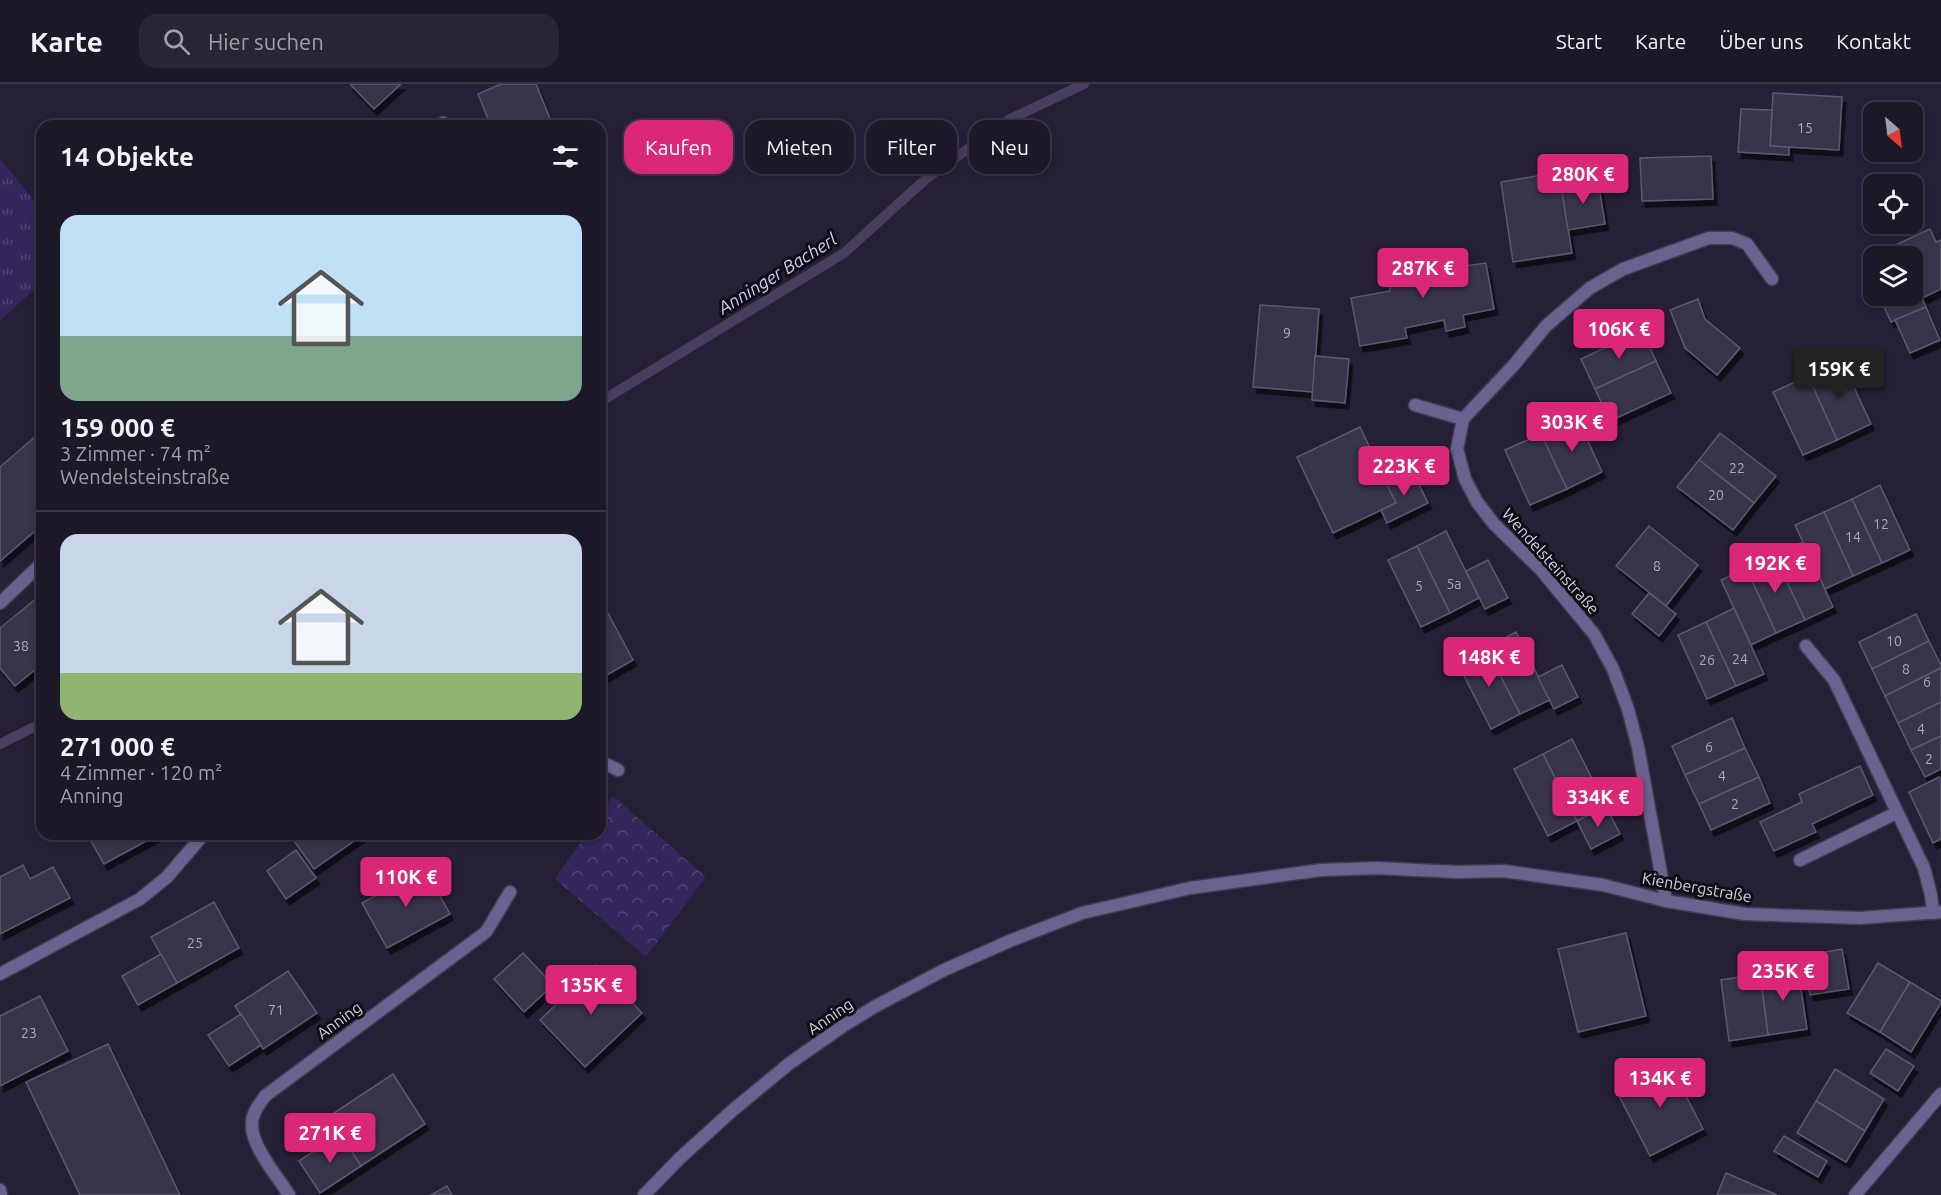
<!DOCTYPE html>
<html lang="de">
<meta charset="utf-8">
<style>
:root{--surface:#1c1828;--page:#292534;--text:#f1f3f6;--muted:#a0a0a8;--line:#3a3745;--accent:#db2777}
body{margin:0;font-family:Ubuntu,sans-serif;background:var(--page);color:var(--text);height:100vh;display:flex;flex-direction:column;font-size:22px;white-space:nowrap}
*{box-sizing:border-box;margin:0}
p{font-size:20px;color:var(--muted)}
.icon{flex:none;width:33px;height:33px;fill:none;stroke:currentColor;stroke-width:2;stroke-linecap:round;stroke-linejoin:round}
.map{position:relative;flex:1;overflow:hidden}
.details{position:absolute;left:36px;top:36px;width:570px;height:720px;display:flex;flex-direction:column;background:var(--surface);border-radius:18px;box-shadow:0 3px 9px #0003,0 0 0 2px var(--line)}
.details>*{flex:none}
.hud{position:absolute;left:624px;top:36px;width:570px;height:54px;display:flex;gap:12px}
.needle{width:39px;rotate:152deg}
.buttons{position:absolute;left:1863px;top:18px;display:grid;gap:12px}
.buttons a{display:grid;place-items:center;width:60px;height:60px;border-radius:12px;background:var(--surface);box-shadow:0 3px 9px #0003,0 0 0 2px var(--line);font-size:30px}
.price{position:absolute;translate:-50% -51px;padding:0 14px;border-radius:6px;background:var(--accent);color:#fff;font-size:20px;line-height:39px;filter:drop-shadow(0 2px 3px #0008)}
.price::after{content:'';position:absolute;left:50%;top:36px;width:18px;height:14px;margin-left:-9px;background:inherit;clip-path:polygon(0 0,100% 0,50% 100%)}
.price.current{background:#222;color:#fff}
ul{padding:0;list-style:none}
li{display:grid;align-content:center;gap:12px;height:318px;padding:0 24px}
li+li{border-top:2px solid var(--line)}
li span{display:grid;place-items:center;height:186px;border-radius:18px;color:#555}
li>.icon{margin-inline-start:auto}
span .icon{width:108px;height:108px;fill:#fffc;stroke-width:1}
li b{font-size:26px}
h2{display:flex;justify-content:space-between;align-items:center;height:72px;padding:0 24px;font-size:26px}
.chip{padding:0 21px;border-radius:18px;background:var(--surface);box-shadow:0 3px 9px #0003,0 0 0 2px var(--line);font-size:21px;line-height:54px}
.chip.current{background:var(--accent);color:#fff}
header{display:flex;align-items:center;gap:36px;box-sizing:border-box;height:84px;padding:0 30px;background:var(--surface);border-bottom:2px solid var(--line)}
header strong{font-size:28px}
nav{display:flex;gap:33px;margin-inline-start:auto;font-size:21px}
.search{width:420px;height:54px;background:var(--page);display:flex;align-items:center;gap:15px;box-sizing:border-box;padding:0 21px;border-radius:18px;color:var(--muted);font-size:22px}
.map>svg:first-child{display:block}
</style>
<header>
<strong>Karte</strong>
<div class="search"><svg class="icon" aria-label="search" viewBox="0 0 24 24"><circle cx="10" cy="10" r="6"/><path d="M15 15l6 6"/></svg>Hier suchen</div>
<nav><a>Start</a><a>Karte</a><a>Über uns</a><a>Kontakt</a></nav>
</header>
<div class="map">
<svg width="1941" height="1111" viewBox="0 0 1941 1111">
<defs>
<pattern id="grass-tufts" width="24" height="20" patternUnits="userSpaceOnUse" patternTransform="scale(1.5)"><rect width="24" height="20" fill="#34265a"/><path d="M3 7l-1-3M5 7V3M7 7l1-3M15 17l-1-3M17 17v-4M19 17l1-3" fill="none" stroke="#504471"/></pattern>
<pattern id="park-crowns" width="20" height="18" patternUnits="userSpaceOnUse" patternTransform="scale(1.5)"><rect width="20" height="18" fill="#34265a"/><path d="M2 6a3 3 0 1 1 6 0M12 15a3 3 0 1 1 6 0" fill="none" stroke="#504471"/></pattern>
<filter id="shadow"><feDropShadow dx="3.5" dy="6" stdDeviation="0" flood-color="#0009"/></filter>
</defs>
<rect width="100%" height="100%" fill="#252036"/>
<path fill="url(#grass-tufts)" d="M0 75 42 126V198L0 237Z"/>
<path fill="url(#park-crowns)" d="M613 712 706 793 646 873 555 795 586 750H600V730Z"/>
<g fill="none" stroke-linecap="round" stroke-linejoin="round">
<g stroke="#493e5e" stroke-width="10">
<path d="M600 318 844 169 927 94 1010 35 1084 0"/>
<path d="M0 660 42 639"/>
</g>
</g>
<g fill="#39344b" stroke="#5d5871" stroke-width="1.5" filter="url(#shadow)">
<path d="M350 0H401L374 25Z"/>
<path d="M501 0H536L553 42H491L478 10Z"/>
<path d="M1773 9 1842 13 1839 66 1770 62Z"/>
<path d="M1741 25 1772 26 1770 62 1789 63V71L1738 68Z"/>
<path d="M1711 72 1713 115 1642 117 1640 74Z"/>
<path d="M1559 88 1572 169 1513 178 1501 98Z"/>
<path d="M1598 96 1605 140 1568 146 1561 101Z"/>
<path d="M1930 145 1936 158 1941 156V205L1922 214 1926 223 1891 238 1879 212H1912V172H1874V200L1863 176Z"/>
<path d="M1455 170 1458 183 1486 179 1494 225 1463 231 1465 243 1446 247 1444 236 1405 244 1407 254 1360 262 1351 214 1390 207 1386 182Z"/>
<path d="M1698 215 1705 235 1740 264 1717 291 1685 264 1670 226Z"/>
<path d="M1260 221 1319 225 1313 308 1253 303Z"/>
<path d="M1926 223 1940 256 1910 269 1895 236Z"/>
<path d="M1642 246 1656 277 1595 305 1581 275Z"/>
<path d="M1315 272 1349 275 1345 319 1312 316Z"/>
<path d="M1656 277 1671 309 1610 337 1595 305Z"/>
<path d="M1842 277 1871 340 1837 356 1808 292Z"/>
<path d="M1808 292 1837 356 1803 371 1773 308Z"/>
<path d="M1577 333 1602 388 1567 405 1541 350Z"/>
<path d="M1360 343 1396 419 1333 449 1297 373Z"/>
<path d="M1720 349 1776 392 1754 419 1699 376Z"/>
<path d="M1541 350 1567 405 1530 421 1505 366Z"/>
<path d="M36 352 42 359V441L0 477V383Z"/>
<path d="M1699 376 1754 419 1733 446 1677 403Z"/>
<path d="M1412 386 1428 419 1387 439 1381 426 1396 419 1386 399Z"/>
<path d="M1880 401 1910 466 1882 479 1852 415Z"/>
<path d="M1852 415 1882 479 1853 492 1824 428Z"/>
<path d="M1824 428 1853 492 1825 505 1795 441Z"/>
<path d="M1649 442 1698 481 1666 522 1616 482Z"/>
<path d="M1446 447 1479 514 1450 529 1417 462Z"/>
<path d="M1803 458 1833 523 1805 536 1774 471Z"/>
<path d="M1417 462 1450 529 1421 543 1388 476Z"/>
<path d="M1774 471 1805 536 1776 549 1746 484Z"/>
<path d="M1488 476 1508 514 1485 525 1466 487Z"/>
<path d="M1746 484 1776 549 1751 561 1721 496Z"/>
<path d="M1649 509 1676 530 1659 552 1632 530Z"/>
<path d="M42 510V580L15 602 0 584V544Z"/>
<path d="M601 516 633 576 600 595V517Z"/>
<path d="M1734 524 1764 590 1736 602 1706 538Z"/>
<path d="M1916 530 1929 557 1872 585 1859 558Z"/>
<path d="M1706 538 1736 602 1707 615 1678 551Z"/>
<path d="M1516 548 1550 616 1520 630 1486 564Z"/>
<path d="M1929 557 1941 581V584L1885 612 1872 585Z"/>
<path d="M1486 564 1520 630 1491 645 1457 578Z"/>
<path d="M1562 581 1578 613 1554 625 1538 593Z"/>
<path d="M1941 584V618L1898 639 1885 612Z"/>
<path d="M1941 618V652L1911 666 1898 639Z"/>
<path d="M1732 634 1745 664 1685 691 1672 662Z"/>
<path d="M1941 652V685L1925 693 1911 666Z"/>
<path d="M1572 655 1606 722 1577 737 1543 670Z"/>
<path d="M1745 664 1759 693 1699 720 1685 691Z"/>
<path d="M1543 670 1577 737 1548 752 1514 685Z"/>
<path d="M1860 682 1873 711 1812 740 1816 748 1774 767 1760 738 1802 718 1799 710Z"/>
<path d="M1759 693 1770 719 1711 746 1699 720Z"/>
<path d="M1939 693 1941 697V755L1933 759 1909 708Z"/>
<path d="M1606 722 1620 750 1591 765 1577 737Z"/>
<path d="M87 750H159L104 780Z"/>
<path d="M289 750H364L314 785Z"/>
<path d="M296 766 316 794 286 815 267 787Z"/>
<path d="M23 781 30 795 53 783 70 814 0 850V793Z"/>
<path d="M425 785 450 830 387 864 362 819Z"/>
<path d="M214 818 239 864 177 899 151 853Z"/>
<path d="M1626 849 1646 932 1578 948 1558 865Z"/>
<path d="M1842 865 1849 905 1810 911 1803 872Z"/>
<path d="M523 869 553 901 524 928 494 895Z"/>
<path d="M161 870 177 899 138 921 122 892Z"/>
<path d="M1878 879 1910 898 1880 948 1847 929Z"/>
<path d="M597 881 642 929 585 983 540 936Z"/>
<path d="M1798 885 1807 945 1768 951 1760 890Z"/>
<path d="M288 887 317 929 263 965 235 922Z"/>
<path d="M1760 890 1768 951 1729 957 1721 896Z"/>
<path d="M1910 898 1941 917V919L1911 968 1880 948Z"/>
<path d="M40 912 68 967 0 1002V932Z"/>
<path d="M241 930 261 961 229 982 208 951Z"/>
<path d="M108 960 180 1111H80L26 998Z"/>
<path d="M1886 965 1914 982 1898 1007 1870 989Z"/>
<path d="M1669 979 1703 1045 1650 1072 1616 1006Z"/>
<path d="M1835 985 1884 1015 1865 1047 1816 1017Z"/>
<path d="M393 990 425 1040 361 1082 328 1033Z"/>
<path d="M1816 1017 1865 1047 1846 1078 1797 1049Z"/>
<path d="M340 1050 361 1082 320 1109 299 1077Z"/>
<path d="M1784 1052 1827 1077 1818 1093 1774 1067Z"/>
<path d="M1726 1089 1777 1111H1717Z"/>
<path d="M447 1102 452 1111H431Z"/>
</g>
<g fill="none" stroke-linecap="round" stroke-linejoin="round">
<g stroke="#413c51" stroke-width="15">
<g id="lane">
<path d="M1800 776 1896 729"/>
<path d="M0 1106 1 1111"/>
</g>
</g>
<g stroke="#413c51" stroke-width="15">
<g id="street">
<path d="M441 42 443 39"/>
<path d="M1415 321 1463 335"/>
<path d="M0 519 42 479"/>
<path d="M1806 562 1834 596 1924 784 1931 811 1933 829"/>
<path d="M600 677 618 686"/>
<path d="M1666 817 1638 663 1628 625 1613 585 1594 550 1541 486 1494 440 1477 418 1465 395 1457 365 1463 335 1513 282 1546 242 1590 204 1623 185 1709 154H1732L1747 160 1772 195"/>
<path d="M0 890 140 815 167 793 204 750"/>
<path d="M289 1111C278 1093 252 1063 252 1042 251 1030 259 1021 265 1012L486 848 510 808"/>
<path d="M644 1111 680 1074 733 1026 790 979 843 942 874 923 944 886 1012 856 1082 829 1190 804 1321 786 1377 784 1457 788 1504 787 1603 801 1666 817 1745 830 1860 834 1941 828"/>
<path d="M1855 1111 1941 1010"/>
</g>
</g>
<use href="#lane" stroke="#6c6290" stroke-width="12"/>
<use href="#street" stroke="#6c6290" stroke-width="12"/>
</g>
<g text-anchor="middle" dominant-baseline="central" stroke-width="6" stroke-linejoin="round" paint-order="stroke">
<g font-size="14" fill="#aca9ba">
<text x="1805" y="44">15</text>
<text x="1287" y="249">9</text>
<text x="1737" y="384">22</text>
<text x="1716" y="411">20</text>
<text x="1881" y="440">12</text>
<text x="1853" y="453">14</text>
<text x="1657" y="482">8</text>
<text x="1454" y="500">5a</text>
<text x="1419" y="502">5</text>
<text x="1894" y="557">10</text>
<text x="21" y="562">38</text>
<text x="1740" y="575">24</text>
<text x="1707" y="576">26</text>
<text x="1906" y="585">8</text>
<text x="1927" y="598">6</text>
<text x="1921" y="645">4</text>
<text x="1709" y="663">6</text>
<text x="1929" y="675">2</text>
<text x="1722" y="692">4</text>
<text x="1735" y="720">2</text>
<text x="195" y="859">25</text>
<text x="276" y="926">71</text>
<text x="29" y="949">23</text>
</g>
<g font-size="16" fill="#d3d0df" stroke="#0e0c15">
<text transform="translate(1551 477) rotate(48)">Wendelsteinstraße</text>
<text transform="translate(1697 803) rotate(10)">Kienbergstraße</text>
<text transform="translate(830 932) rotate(-34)">Anning</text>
<text transform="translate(339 936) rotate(-36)">Anning</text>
</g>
<g font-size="18" font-style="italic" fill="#d6cff5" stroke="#0e0c15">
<text transform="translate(777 189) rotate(-32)">Anninger Bacherl</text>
</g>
</g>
</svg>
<div class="buttons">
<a><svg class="needle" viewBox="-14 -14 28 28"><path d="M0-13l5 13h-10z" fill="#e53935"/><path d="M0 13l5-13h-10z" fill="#a0a0a8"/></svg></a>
<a><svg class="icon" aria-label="locate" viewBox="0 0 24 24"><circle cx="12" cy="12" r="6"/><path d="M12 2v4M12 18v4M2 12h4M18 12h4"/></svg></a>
<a><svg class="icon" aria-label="layers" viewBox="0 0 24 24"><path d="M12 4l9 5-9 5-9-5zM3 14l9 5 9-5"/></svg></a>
</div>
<b class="price" style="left:1583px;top:121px">280K €</b>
<b class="price" style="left:1423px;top:215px">287K €</b>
<b class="price" style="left:1619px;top:276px">106K €</b>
<b class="price current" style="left:1839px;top:316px">159K €</b>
<b class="price" style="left:1572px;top:369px">303K €</b>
<b class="price" style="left:1404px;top:413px">223K €</b>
<b class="price" style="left:1775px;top:510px">192K €</b>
<b class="price" style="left:1489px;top:604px">148K €</b>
<b class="price" style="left:1598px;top:744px">334K €</b>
<b class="price" style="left:406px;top:824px">110K €</b>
<b class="price" style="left:1783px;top:918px">235K €</b>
<b class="price" style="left:591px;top:932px">135K €</b>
<b class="price" style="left:1660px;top:1025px">134K €</b>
<b class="price" style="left:330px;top:1080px">271K €</b>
<div class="hud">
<a class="chip current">Kaufen</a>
<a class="chip">Mieten</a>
<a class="chip">Filter</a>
<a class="chip">Neu</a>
</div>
<section class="details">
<h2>14 Objekte<svg class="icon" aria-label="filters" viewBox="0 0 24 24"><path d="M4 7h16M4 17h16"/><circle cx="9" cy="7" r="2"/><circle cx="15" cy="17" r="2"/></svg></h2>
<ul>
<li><span style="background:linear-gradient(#bfe0f5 65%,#7fa58c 0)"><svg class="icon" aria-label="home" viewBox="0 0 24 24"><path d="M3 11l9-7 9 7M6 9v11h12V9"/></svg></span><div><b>159 000 €</b><p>3 Zimmer · 74 m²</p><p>Wendelsteinstraße</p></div></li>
<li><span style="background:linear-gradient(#c9d6e8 75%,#8fb573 0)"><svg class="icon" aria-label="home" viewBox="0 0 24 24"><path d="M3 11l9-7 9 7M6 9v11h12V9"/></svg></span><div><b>271 000 €</b><p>4 Zimmer · 120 m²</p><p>Anning</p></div></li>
</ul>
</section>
</div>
